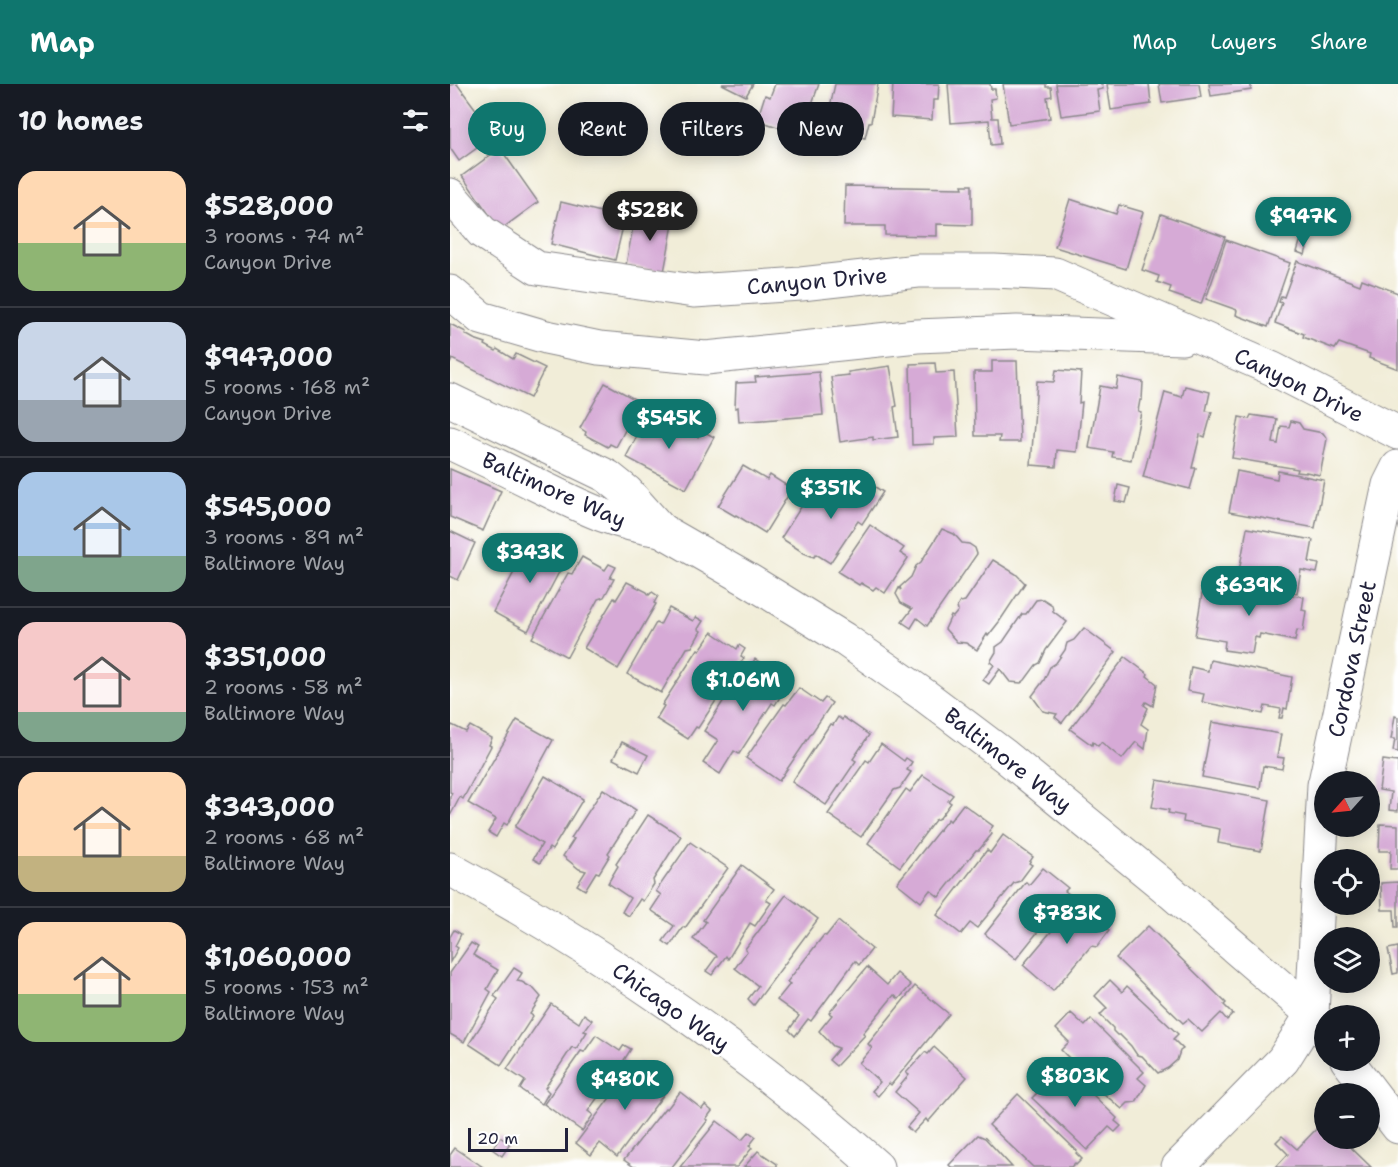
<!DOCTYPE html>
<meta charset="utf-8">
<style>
:root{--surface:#171b24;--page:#242831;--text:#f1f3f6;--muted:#9ea1a6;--line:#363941;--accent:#0f766e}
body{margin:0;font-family:"Shantell Sans",sans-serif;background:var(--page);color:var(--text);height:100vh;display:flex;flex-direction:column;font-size:22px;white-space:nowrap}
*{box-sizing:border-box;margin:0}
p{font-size:20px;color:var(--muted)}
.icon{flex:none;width:33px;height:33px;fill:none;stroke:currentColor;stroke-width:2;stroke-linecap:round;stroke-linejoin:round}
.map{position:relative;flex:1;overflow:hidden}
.sheet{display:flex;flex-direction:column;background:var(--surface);width:450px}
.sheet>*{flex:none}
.hud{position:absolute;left:18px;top:18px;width:570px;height:54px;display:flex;gap:12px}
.needle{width:39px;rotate:243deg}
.buttons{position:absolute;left:864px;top:687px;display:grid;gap:12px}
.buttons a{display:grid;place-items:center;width:66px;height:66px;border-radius:50%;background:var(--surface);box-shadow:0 3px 15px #0003;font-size:30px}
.scale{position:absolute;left:18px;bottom:15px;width:100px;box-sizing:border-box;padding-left:6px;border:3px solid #22223b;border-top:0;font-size:16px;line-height:21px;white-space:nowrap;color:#22223b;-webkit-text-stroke:4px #fff;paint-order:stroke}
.price{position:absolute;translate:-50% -51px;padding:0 14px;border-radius:21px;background:var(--accent);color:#fff;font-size:20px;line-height:39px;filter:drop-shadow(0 2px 3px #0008)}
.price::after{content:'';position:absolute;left:50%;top:36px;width:18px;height:14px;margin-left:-9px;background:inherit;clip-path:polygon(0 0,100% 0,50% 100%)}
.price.active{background:#222;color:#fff}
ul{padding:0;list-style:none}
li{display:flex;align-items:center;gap:18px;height:150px;padding:0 18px}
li+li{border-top:2px solid var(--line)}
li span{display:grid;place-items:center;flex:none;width:168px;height:120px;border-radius:18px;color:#555}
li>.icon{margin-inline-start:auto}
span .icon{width:72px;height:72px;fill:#fffc;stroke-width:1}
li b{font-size:26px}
h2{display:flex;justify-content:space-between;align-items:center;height:72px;padding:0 18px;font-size:26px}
.chip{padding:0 21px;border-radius:27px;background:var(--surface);box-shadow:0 3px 15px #0003;font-size:21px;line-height:54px}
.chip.active{background:var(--accent);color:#fff}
header{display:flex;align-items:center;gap:36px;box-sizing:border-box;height:84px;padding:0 30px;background:var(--accent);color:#fff}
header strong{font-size:28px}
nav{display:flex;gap:33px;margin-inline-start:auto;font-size:21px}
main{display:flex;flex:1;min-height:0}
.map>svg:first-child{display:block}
</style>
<header>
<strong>Map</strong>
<nav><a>Map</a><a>Layers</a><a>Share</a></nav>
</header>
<main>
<section class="sheet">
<h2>10 homes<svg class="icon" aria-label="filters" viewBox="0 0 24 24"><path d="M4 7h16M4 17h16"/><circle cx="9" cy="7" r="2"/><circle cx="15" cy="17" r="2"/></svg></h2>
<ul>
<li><span style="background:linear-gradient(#ffd9b3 60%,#8fb573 0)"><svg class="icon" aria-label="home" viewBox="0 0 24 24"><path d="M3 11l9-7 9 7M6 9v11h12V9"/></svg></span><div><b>$528,000</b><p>3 rooms · 74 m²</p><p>Canyon Drive</p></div></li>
<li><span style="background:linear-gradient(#c9d6e8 65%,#9aa5b1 0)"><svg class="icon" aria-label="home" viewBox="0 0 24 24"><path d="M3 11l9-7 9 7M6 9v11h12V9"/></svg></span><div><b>$947,000</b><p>5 rooms · 168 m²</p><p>Canyon Drive</p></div></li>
<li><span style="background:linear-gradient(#a9c7e8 70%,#7fa58c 0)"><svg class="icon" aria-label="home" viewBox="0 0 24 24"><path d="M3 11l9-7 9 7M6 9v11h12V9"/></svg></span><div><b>$545,000</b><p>3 rooms · 89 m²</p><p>Baltimore Way</p></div></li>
<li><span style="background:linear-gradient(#f6c9c9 75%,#7fa58c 0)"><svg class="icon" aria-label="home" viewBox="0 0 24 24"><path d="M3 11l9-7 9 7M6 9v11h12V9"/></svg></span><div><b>$351,000</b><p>2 rooms · 58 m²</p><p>Baltimore Way</p></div></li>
<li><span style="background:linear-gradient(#ffd9b3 70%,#c2b280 0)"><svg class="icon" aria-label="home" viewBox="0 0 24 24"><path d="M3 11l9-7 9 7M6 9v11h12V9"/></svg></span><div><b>$343,000</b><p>2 rooms · 68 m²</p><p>Baltimore Way</p></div></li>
<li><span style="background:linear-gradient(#ffd9b3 60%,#8fb573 0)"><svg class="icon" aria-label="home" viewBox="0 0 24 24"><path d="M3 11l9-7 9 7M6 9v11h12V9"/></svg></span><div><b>$1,060,000</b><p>5 rooms · 153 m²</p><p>Baltimore Way</p></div></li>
</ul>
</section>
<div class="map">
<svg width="948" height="1083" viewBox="0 0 948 1083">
<rect width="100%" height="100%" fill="#fff"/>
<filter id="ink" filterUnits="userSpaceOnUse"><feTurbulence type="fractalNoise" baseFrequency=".0167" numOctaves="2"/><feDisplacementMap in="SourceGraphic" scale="12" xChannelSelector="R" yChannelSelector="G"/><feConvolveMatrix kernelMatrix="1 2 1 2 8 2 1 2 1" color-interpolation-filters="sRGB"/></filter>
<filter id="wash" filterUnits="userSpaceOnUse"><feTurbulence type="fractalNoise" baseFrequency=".008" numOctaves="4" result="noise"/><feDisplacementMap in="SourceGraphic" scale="24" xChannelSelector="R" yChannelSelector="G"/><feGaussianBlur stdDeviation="1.35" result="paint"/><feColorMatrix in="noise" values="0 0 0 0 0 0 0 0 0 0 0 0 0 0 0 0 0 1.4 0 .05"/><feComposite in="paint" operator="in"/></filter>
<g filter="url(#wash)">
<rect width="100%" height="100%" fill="#f1edd8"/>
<g id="blocks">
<g fill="#d6aad6">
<path d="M7 0 45 51 9 77 0 64V1Z"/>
<path d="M272 0H303L296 12Z"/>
<path d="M325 0H369L351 51 307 36 315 11 320 13Z"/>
<path d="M385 0H428L421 38H419L415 54 375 46Z"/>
<path d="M443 0H489L488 16H483L482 36 441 33Z"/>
<path d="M498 0H540L541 5H545L546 14 540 15 542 34H548L550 60 541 61 539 36 501 39Z"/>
<path d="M553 0H596V3H601L602 12 597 13 600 34 559 40Z"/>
<path d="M606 0H652L653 5 647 6 650 27 611 32Z"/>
<path d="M657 0H699L701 20 661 26Z"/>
<path d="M709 0H749L751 13 712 19Z"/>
<path d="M759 0H801V6L761 12Z"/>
<path d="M50 64 88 118 50 146 12 92Z"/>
<path d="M512 101H522V141L487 140V152L435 151V142H394L395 102 513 104Z"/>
<path d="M620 115 666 130 669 121 693 128 676 185 605 163Z"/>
<path d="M111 118 175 134 165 176 101 160Z"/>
<path d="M186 127 224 135 214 188 176 181Z"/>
<path d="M711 130 775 153 751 220 719 209 721 203 707 198 709 192 692 186Z"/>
<path d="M776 156 840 179 818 243 786 231 787 226 756 215Z"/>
<path d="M850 158 858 160 855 171 847 168Z"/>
<path d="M847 177 910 201 912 195 948 209V285L919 274 920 270 889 259 885 265 853 253 854 250 825 239 832 219 829 218 831 212 834 213Z"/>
<path d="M0 240 16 248 15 250 24 255 36 259 35 261 46 267 47 265 63 275 66 270 95 284 80 314 2 275 0 280Z"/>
<path d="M542 277H567L570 358H549L550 352H525L524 288H542Z"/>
<path d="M485 279 486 289 504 288 508 353 484 354V360L462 361 460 280Z"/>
<path d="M440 282 447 322 444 323 448 353 423 356V353L390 358 381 293 399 291 398 288Z"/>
<path d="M606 286 631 288 629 319 632 318 627 368 607 366 606 383 581 381 587 297 604 298Z"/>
<path d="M369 288 373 331 289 338 288 323 285 324 286 299 306 298 305 293Z"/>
<path d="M668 293 693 298 692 316H690L688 327 691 328 681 376 662 373 663 368 639 364 650 302 666 305Z"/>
<path d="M155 299 190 318 166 363 160 360 158 363 135 351 136 348 130 344Z"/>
<path d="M735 302 760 308 756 327 762 328 755 353 750 351 742 384H746L740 405 693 393 715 308 732 313Z"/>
<path d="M200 327 248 353 251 346 264 353 236 405 176 373Z"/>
<path d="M801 331 827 335 823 359 828 360 831 342 839 343 841 337 849 339 853 345 873 349 877 355 870 391 856 388V389L847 388 848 385 782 374 789 333 799 335Z"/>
<path d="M293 382 317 396 320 391 342 405 315 449 286 431 285 432 268 422Z"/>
<path d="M0 385 51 407 33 447 0 433Z"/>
<path d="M787 387 827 395 828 387 874 396 865 444 779 428Z"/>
<path d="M407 391 433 408 412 440 408 437 380 479 366 470 364 473 354 469 331 454 362 406 387 422Z"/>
<path d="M668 401 680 404 676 419 665 417Z"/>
<path d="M420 441 454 464 450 469 458 474 435 509 426 503 423 506 411 499 409 501 388 488Z"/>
<path d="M797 444 863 456 859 478 869 480 867 489 851 486 847 509 787 498Z"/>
<path d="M492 445 504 450 512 459 519 460 525 464 527 470 477 542 467 534 461 544 452 538 462 525 451 519 446 510 449 504 451 506 450 503 461 493 466 482 471 478Z"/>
<path d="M0 447 25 459 8 496 0 492Z"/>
<path d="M83 452 118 471 78 547 43 528Z"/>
<path d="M132 473 155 486 159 480 166 483 160 494 164 495 154 513 148 515 117 573 82 554 118 489 122 490Z"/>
<path d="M543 476 566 490 575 499 549 538 538 552 537 550 527 566 516 559 507 558 495 545 501 532 503 533 508 527 507 523 510 518 515 517Z"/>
<path d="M177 498 197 508 199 511 202 508 208 512 204 519 206 520 168 585 134 564 164 514 166 516Z"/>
<path d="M785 501 854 513 852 526 856 527 853 547 847 546 845 557 810 550 809 554 805 553 802 570 774 566 775 557 745 552 753 504 784 510Z"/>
<path d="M593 515 602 521 603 527 617 538 596 566 590 579 586 581 575 596 571 599 560 598 550 585 539 600 533 596 544 581 540 578 546 568V563L553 558 572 530H576L586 516Z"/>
<path d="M219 524 243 537 246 533 253 537 248 545 251 547 242 563 237 564 211 609 177 590 206 539 210 541Z"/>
<path d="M634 544 666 568 612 639 605 633 607 630 593 627 582 612 594 596 600 583 606 579 615 566 617 559 624 556Z"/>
<path d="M262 548 287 565 289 561 295 565 291 572 294 574 248 644 246 643 238 655 206 635 214 622 212 621 248 565 250 566Z"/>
<path d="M675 573 698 590 697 592 707 600 703 622 696 618 694 621 698 624 691 640 698 645 695 665 686 658 672 675 651 658 648 662 643 658 642 661 620 645Z"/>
<path d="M305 575 330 592 331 589 338 593 333 600 337 602 325 621 322 619 289 670 284 667 270 690 253 679 268 656 254 647 290 591 293 593Z"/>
<path d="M760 576 842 593 837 625 834 624 832 634H829L831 625 815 622 813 630 752 618 754 610 737 607 741 583 758 587Z"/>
<path d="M349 604 371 619 375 614 382 619 329 697 296 674 334 620 336 621Z"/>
<path d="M945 632 948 633V668L943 667 945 655H941Z"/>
<path d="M388 633 392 636 393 633 419 651 403 675 406 677 376 721 342 698 380 640 383 641Z"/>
<path d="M67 636 103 656 57 741 54 739 46 753 38 748 46 735 18 719Z"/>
<path d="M762 638 831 650 827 673 834 674 832 685 813 682 810 704 752 693Z"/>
<path d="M2 641 16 648 20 642 42 654 39 661 41 662 13 715 10 713 0 732V713L2 709 0 708V645Z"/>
<path d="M172 658 198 671 189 688 163 675Z"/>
<path d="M431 660 454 677 456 674 462 678 457 686 461 688 450 704 444 706 411 753 378 730 416 676 419 678Z"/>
<path d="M933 676 948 678V727L939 726 941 708 929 706Z"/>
<path d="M473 691 503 711 498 717 501 719 490 734 485 736 450 783 418 759 456 705 460 708Z"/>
<path d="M95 692 133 715 102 766 99 764 90 779 83 775 92 760 65 743Z"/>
<path d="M707 696 820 716 811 767 768 759 770 745 733 738 734 732 718 729 719 726 702 723Z"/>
<path d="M153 705 186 726 158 769 160 771 149 789 146 788 135 806 127 801 136 787 129 785 113 772 124 755 121 754Z"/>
<path d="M513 720 543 742 539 747 542 750 529 766H526L489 813 480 806 471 818 447 799 498 735 500 737Z"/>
<path d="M198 731 231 752 203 796 204 800 193 817 190 815 179 832 172 828 180 814 158 799 168 782 166 780Z"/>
<path d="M930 740 948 741V785H940L941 767H929Z"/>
<path d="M553 751 583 773 579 779 582 781 570 797 564 799 527 844 520 839 511 850 487 831 537 766 540 769Z"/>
<path d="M240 758 278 784 235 844 233 843 220 862 213 857 224 842 201 826 211 811 206 807Z"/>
<path d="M292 781 324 805 316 816 321 819 305 842 300 839 278 875 276 872 262 891 256 887 267 872 243 855 256 838 253 836Z"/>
<path d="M593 784 618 804 615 807 619 810 617 812 620 815 609 829H603L566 875 535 850 576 798 579 801Z"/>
<path d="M948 798V843H945L944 826H932L931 799Z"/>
<path d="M336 811 368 835 304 921 298 915 308 902 285 884 297 867 295 865Z"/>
<path d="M632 816 660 840 657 844 659 847 647 863 641 862 603 907 573 881 615 831 618 833Z"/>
<path d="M388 837 422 865 409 881 405 877 361 937 358 935 345 952 339 946 349 932 327 916 340 900 337 898 374 851 376 852Z"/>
<path d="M698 842 776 919 774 921 783 930 777 936 771 929 752 948 738 935 733 939 666 874Z"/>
<path d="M4 846 11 850 5 862 8 864 0 878V853Z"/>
<path d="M21 859 28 863 23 871 48 886 37 905 41 908 14 958 0 950V889Z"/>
<path d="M948 863V889L943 890 938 865Z"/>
<path d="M417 883 437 901 447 889 461 901 449 915 444 911 413 949 415 951 386 982 379 976 389 964 383 962 369 947 382 931 379 929Z"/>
<path d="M64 884 72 889 67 897 72 898 84 905 91 913 80 930 83 932 51 981 19 960 48 915 44 912Z"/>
<path d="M660 896 672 908 677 902 728 950 723 955 733 965 730 967 727 976 718 984 708 989 692 972 687 971 681 962 670 951H667L663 947V944L650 931 657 924 645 912Z"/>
<path d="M465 902 499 930 441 1001 439 999 428 1012 422 1007 430 998 409 979 422 964 418 960Z"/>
<path d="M101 920 129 939 134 930 142 936 134 947 137 948 126 965 122 963 95 1004 99 1008 92 1020 70 1005 75 997 57 985Z"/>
<path d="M621 929 635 942 641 935 694 988 688 994 696 1001 686 1018 678 1019 672 1025 647 1004 645 999 634 987H629L623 978 611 966 619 958 606 945Z"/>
<path d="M146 951 170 967 174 961 181 965 174 976 177 978 166 994 163 992 138 1027 143 1031 132 1047 94 1020 131 967 134 968Z"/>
<path d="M484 963 517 993 478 1038 476 1035 463 1049 457 1043 469 1029 445 1008 459 991 456 989 475 968 478 970Z"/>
<path d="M190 978 213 995 215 992 221 996 215 1004 217 1006 167 1073 150 1059 141 1071 126 1059 174 995 176 997Z"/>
<path d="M608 979 612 983 613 982 667 1034 665 1037 671 1042 665 1048 659 1043 637 1066 582 1014 602 994 598 990Z"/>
<path d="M230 1008 252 1025 255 1021 262 1027 256 1035 258 1036 222 1083H184L174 1076 215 1024 217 1025Z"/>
<path d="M568 1010 627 1067 626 1069 632 1075 626 1081 625 1079 621 1083H583L539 1041Z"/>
<path d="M267 1037 292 1056 299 1048 306 1053 299 1062 302 1064 287 1083H230Z"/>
<path d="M874 1037V1054H891L921 1083H826L838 1070 826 1058 832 1052 847 1065Z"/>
<path d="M528 1051 535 1054 562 1083H501L499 1081Z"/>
<path d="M50 1053 60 1060 52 1072 42 1065Z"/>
<path d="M5 1064 33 1083H0V1071Z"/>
<path d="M308 1067 327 1080V1083H294Z"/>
</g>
</g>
</g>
<g filter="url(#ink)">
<use href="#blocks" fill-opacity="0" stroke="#8a888a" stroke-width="1.5"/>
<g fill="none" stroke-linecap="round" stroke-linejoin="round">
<g stroke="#8a888a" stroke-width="35">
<g id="street">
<path d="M0 111 32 148 87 184 244 207 351 200 468 187H544L605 190 823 285 948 349"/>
<path d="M0 208 31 234 96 253 149 264 256 274 467 252 567 248 732 254"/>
<path d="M0 316 157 392 177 408 211 446 300 497 394 555 474 611 555 672 714 802 862 930 874 947"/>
<path d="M0 359C30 373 59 387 89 402 130 422 164 440 211 446"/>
<path d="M875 698 939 401 948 383"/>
<path d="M0 785C152 868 298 967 427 1083"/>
<path d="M897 976 948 1043"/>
<path d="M728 1083 833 976 862 930 874 701"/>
</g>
</g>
<use href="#street" stroke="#fff" stroke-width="33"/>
</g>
</g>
<g text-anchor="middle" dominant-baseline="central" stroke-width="4.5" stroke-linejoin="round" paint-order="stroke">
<g font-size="22" fill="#22223b" stroke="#fff">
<text transform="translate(367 197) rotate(-5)">Canyon Drive</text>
<text transform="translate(849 301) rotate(26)">Canyon Drive</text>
<text transform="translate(104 406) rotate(24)">Baltimore Way</text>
<text transform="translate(902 575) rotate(-78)">Cordova Street</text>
<text transform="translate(558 676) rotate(38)">Baltimore Way</text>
<text transform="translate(221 923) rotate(35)">Chicago Way</text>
</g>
</g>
</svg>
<div class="buttons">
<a><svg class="needle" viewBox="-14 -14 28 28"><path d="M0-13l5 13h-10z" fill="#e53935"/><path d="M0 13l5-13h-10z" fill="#9ea1a6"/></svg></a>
<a><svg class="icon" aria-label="locate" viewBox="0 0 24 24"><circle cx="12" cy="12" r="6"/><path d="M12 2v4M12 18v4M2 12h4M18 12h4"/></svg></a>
<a><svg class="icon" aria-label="layers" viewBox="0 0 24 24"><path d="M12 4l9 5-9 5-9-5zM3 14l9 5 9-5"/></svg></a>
<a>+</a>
<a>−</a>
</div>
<div class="scale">20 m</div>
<b class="price active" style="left:200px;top:158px">$528K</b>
<b class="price" style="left:853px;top:164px">$947K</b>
<b class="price" style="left:219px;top:366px">$545K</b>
<b class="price" style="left:381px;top:436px">$351K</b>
<b class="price" style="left:80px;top:500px">$343K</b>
<b class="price" style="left:799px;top:533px">$639K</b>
<b class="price" style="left:293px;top:628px">$1.06M</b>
<b class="price" style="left:617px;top:861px">$783K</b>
<b class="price" style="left:625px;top:1024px">$803K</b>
<b class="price" style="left:175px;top:1027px">$480K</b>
<div class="hud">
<a class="chip active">Buy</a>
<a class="chip">Rent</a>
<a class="chip">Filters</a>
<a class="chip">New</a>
</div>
</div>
</main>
